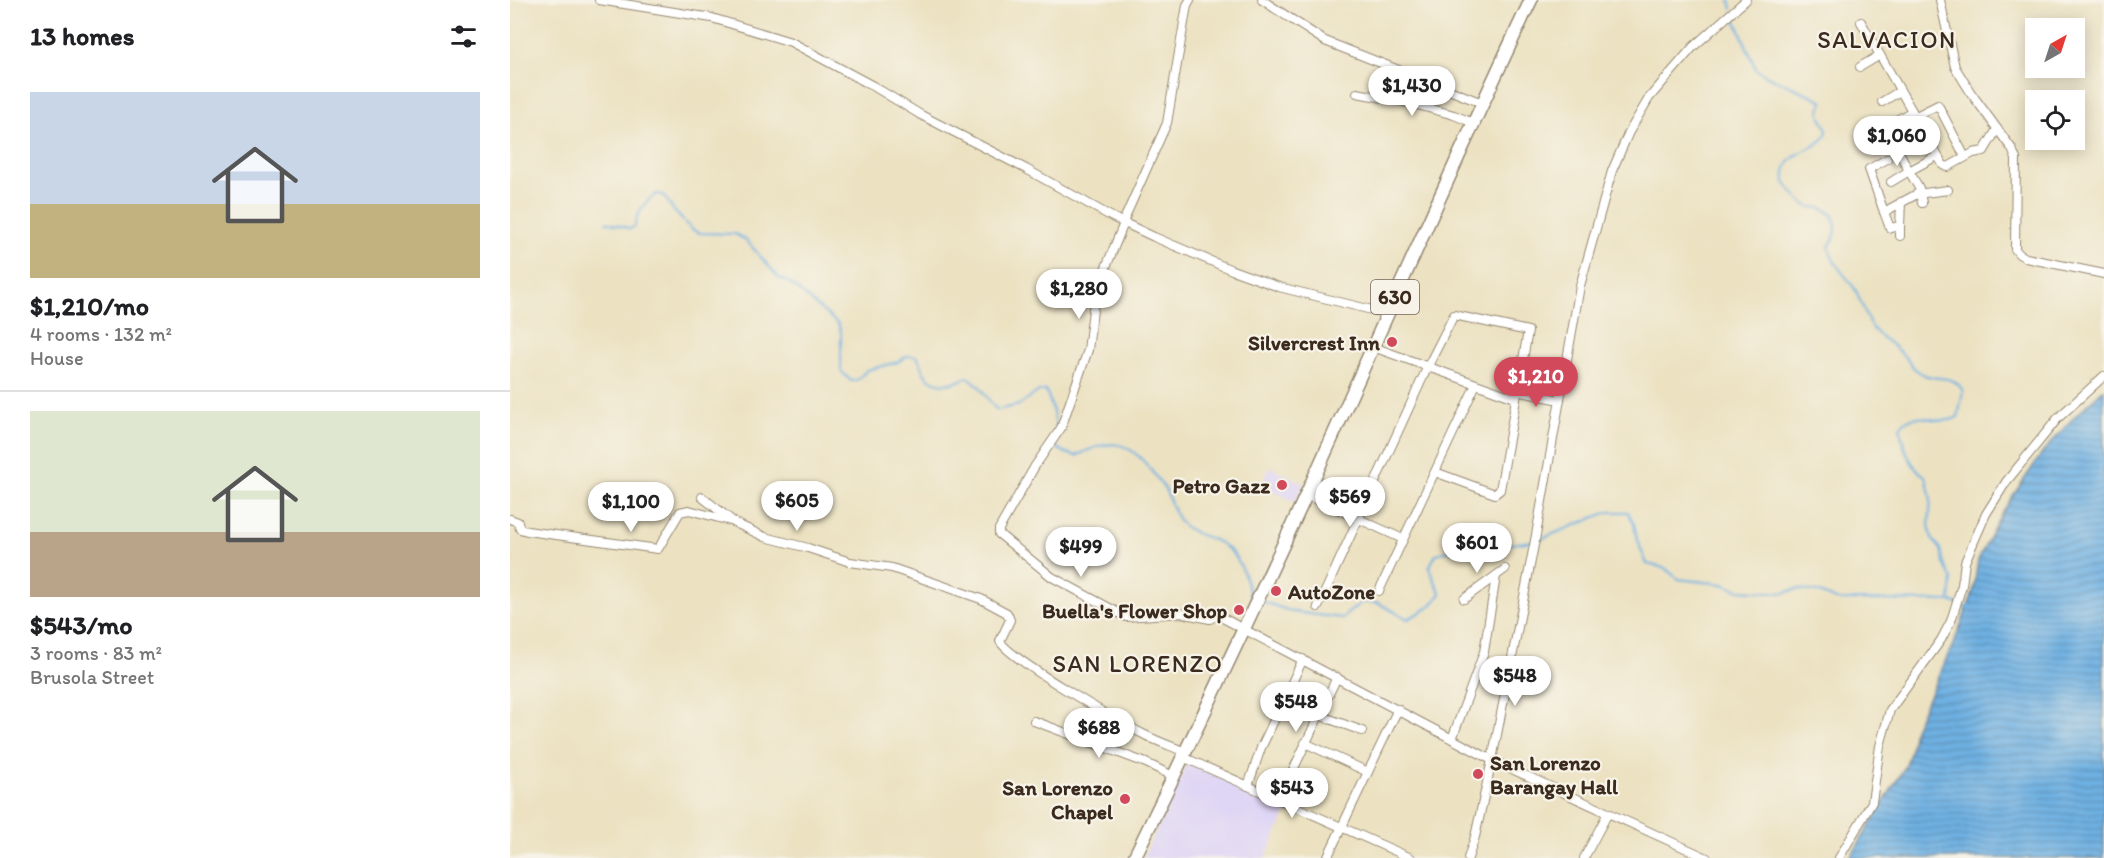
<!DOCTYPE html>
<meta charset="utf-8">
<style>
:root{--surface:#fff;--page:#f2f2f2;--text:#202124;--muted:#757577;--line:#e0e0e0;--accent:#d1495b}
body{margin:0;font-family:Itim,sans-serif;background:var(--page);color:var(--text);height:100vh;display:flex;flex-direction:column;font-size:22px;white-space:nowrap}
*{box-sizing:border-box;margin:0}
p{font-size:20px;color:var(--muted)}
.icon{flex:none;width:33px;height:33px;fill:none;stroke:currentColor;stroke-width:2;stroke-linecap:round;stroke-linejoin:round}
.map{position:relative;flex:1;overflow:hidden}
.drawer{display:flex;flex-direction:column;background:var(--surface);width:510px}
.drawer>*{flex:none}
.needle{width:39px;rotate:39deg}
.tools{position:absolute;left:1515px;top:18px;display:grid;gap:12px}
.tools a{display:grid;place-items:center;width:60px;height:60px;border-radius:0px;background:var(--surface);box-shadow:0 3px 15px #0003;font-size:30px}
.price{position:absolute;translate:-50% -51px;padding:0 14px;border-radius:21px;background:#fff;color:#222;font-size:20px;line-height:39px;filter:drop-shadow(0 2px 3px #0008)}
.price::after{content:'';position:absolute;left:50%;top:36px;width:18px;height:14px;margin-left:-9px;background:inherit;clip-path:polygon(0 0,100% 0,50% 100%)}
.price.current{background:var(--accent);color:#fff}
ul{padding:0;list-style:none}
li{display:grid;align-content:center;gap:12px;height:318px;padding:0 30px}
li+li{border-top:2px solid var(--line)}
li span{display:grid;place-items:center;height:186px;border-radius:0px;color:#555}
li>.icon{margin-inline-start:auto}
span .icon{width:108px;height:108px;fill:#fffc;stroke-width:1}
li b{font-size:26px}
h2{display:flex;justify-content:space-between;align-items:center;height:72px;padding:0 30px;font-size:26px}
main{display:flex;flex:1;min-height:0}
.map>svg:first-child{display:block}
</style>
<main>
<section class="drawer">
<h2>13 homes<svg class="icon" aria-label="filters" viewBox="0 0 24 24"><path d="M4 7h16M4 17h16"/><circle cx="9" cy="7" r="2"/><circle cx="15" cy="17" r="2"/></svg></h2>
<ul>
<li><span style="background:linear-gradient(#c9d6e8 60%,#c2b280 0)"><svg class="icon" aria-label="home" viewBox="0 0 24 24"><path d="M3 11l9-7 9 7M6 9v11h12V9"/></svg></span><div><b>$1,210/mo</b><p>4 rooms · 132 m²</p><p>House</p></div></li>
<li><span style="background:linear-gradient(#dfe7d0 65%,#b9a48a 0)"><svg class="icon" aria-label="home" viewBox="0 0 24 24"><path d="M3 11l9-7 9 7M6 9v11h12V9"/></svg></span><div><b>$543/mo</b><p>3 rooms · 83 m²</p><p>Brusola Street</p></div></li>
</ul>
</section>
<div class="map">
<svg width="1594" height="858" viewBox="0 0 1594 858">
<defs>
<pattern id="water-rules" width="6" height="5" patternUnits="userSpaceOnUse" patternTransform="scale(1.5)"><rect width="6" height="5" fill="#6eb0e2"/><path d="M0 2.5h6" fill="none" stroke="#5c8fb7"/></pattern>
</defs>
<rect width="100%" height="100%" fill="#f7f3e8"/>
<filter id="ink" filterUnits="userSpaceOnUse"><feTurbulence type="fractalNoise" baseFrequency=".0167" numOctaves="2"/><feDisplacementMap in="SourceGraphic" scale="12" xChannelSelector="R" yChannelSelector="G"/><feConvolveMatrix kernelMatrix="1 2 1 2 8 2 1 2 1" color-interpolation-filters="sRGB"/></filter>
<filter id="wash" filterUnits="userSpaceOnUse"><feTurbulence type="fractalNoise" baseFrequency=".008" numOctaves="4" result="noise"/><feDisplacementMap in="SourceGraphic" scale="24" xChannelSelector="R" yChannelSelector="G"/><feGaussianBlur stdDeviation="1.35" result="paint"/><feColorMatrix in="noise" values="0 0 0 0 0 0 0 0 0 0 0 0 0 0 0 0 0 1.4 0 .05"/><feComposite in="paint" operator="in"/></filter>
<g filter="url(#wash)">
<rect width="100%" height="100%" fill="#ece2c2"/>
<g fill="#dfd5f5">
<path d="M760 467 794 484 785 502 751 485Z"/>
<path d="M678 763 778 809 755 858H633Z"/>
</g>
<path fill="url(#water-rules)" stroke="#546d80" stroke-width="1.5" d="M1594 389V858H1340L1395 767 1400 753 1404 729 1445 640 1463 593 1468 560 1486 524 1500 500 1533 452 1564 417Z"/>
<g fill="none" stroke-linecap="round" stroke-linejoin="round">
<g stroke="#6eb0e2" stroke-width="2">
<path d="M1220 0 1222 9"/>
<path d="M1223 14 1246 69 1257 76 1312 100C1312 104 1310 109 1310 114 1310 119 1317 125 1317 131 1314 152 1270 147 1275 182 1281 191 1289 202 1299 207 1304 208 1309 207 1314 209 1329 216 1329 234 1319 246 1321 265 1339 277 1347 293 1348 300 1353 303 1354 310 1362 337 1375 336 1393 355 1399 361 1403 370 1412 374 1429 382 1442 372 1453 391L1448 417C1425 429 1406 404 1390 428 1393 447 1399 466 1416 477L1421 499 1419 525 1422 539 1431 549 1434 564 1442 579 1440 600"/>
<path d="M96 222C104 225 112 225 120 229L125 226C126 213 136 200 147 194L153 195 165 212 181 229 189 233 225 234 236 240 269 278 280 283 328 324 331 332V371L341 381 347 380 357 370 388 362 397 356H406C412 362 410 367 414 373 425 389 444 384 458 377 472 385 476 399 487 410L509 405 529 391H536C539 397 547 424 546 429"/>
<path d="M545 441V447L556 453 566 456C600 438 617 439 641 470 646 477 651 483 655 489 661 501 664 517 674 526 682 532 695 537 704 540 729 551 734 571 740 595L743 597"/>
<path d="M1028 540 1098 512H1118L1124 524 1127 540 1137 564 1155 568 1168 579 1212 584 1229 590 1274 593 1287 589 1307 592 1326 600 1440 601 1458 608"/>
<path d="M751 601 783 612 832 618 852 602 868 603 898 619 918 608 931 594 919 568 926 554 978 542 1002 544 1022 541"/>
</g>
</g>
</g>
<g filter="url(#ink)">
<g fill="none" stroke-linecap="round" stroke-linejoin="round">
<g stroke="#948670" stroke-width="10">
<g id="minor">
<path d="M89 0 202 18 281 42 363 86 411 115 516 169 604 218 644 237 722 270 769 287 878 314"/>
<path d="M752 0 815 41 972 103"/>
<path d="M1430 0 1445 67 1461 93 1502 149 1506 159 1505 249 1509 254 1516 258 1594 274"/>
<path d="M1351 22 1433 165 1438 167 1463 153 1474 151 1487 129"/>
<path d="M1350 67 1370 55"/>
<path d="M847 93 900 103 944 115 963 123"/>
<path d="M1372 102 1390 91"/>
<path d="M1406 116 1428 105 1455 157"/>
<path d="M1377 159 1359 169 1374 212 1407 194 1438 190"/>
<path d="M1381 182 1399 171 1384 142 1382 123 1402 111"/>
<path d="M1412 203 1409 188 1399 171 1427 156"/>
<path d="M1374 212 1380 228 1390 226 1391 202"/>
<path d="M613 222 657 123 677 5 680 0"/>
<path d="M614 223 585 294 578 350 551 428 525 466 489 529V534L542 577 616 617 671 613 700 619 707 615 982 760 1197 858"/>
<path d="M1390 236V226"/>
<path d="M863 347 1005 398"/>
<path d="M1006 391 1050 400"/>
<path d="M796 495 893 539"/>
<path d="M192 497 225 523 255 537 298 548 340 562 382 568 471 599 497 613 500 620 490 641C498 658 610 723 633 734 646 741 661 746 675 752"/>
<path d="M0 519 8 522 10 529 17 531 148 549 170 512 179 510 220 521"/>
<path d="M869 591 966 384"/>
<path d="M954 599 995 569"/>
<path d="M808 607 918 366 944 315 1018 331 990 490 985 494 925 472"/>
<path d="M809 715 852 731"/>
<path d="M524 721 636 763 663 776"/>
<path d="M942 739 974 652 986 576"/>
<path d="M795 743 858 772"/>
<path d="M673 757 901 858"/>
<path d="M738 786 751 748 793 659"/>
<path d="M769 800 827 677"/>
<path d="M817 858 888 709"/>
<path d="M958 858 965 837 982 760 1026 535 1070 286 1102 171 1119 132 1139 98 1183 47 1236 0"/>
<path d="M1074 858 1098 813"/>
<path d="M1329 858 1362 802 1370 746 1380 710 1431 640 1441 621 1452 585 1455 562 1476 514 1496 482 1548 418 1594 376"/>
</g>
</g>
<g stroke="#948670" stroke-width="15">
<path id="primary" d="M624 858C683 737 741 615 797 493 872 329 943 163 1021 0"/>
</g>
<use href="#minor" stroke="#fff" stroke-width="8"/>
<use href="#primary" stroke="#fff" stroke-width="12"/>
</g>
</g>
<g fill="#d1495b" stroke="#f7f3e8" stroke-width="2">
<circle cx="882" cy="342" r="6"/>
<circle cx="772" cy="485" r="6"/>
<circle cx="766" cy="591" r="6"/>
<circle cx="729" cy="610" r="6"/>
<circle cx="968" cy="774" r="6"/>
<circle cx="615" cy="799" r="6"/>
</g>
<g text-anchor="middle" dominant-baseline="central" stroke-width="4.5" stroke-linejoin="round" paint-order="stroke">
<rect fill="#f7f3e8" stroke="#73665b" stroke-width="1.5" x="861" y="280" width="48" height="34" rx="4.5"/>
<g font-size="20" font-weight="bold" fill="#3b2a1e">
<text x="885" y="297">630</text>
</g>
<g font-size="21" font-weight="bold" fill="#3b2a1e" stroke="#f7f3e8" text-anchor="end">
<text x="870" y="342">Silvercrest Inn</text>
<text x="760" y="485">Petro Gazz</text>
<text x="778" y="591" text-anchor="start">AutoZone</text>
<text x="717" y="610">Buella's Flower Shop</text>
<text x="980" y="762" text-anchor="start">San Lorenzo<tspan x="980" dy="24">Barangay Hall</tspan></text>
<text x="603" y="787">San Lorenzo<tspan x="603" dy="24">Chapel</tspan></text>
</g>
<g font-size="24" letter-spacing="1.5" fill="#3b2a1e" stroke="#f7f3e8">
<text x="1377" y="39">SALVACION</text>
<text x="628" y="663">SAN LORENZO</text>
</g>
</g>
</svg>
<div class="tools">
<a><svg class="needle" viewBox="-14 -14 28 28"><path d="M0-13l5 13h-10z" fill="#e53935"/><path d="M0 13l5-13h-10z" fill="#757577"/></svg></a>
<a><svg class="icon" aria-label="locate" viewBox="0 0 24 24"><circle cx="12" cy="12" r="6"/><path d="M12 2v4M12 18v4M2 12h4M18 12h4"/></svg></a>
</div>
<b class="price" style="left:902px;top:117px">$1,430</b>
<b class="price" style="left:1387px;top:167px">$1,060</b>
<b class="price" style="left:569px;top:320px">$1,280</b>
<b class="price current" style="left:1026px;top:408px">$1,210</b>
<b class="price" style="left:840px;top:528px">$569</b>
<b class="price" style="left:287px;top:532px">$605</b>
<b class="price" style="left:121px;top:533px">$1,100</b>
<b class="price" style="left:967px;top:574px">$601</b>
<b class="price" style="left:571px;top:578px">$499</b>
<b class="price" style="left:1005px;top:707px">$548</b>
<b class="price" style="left:786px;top:733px">$548</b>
<b class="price" style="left:589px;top:759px">$688</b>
<b class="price" style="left:782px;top:819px">$543</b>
</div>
</main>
